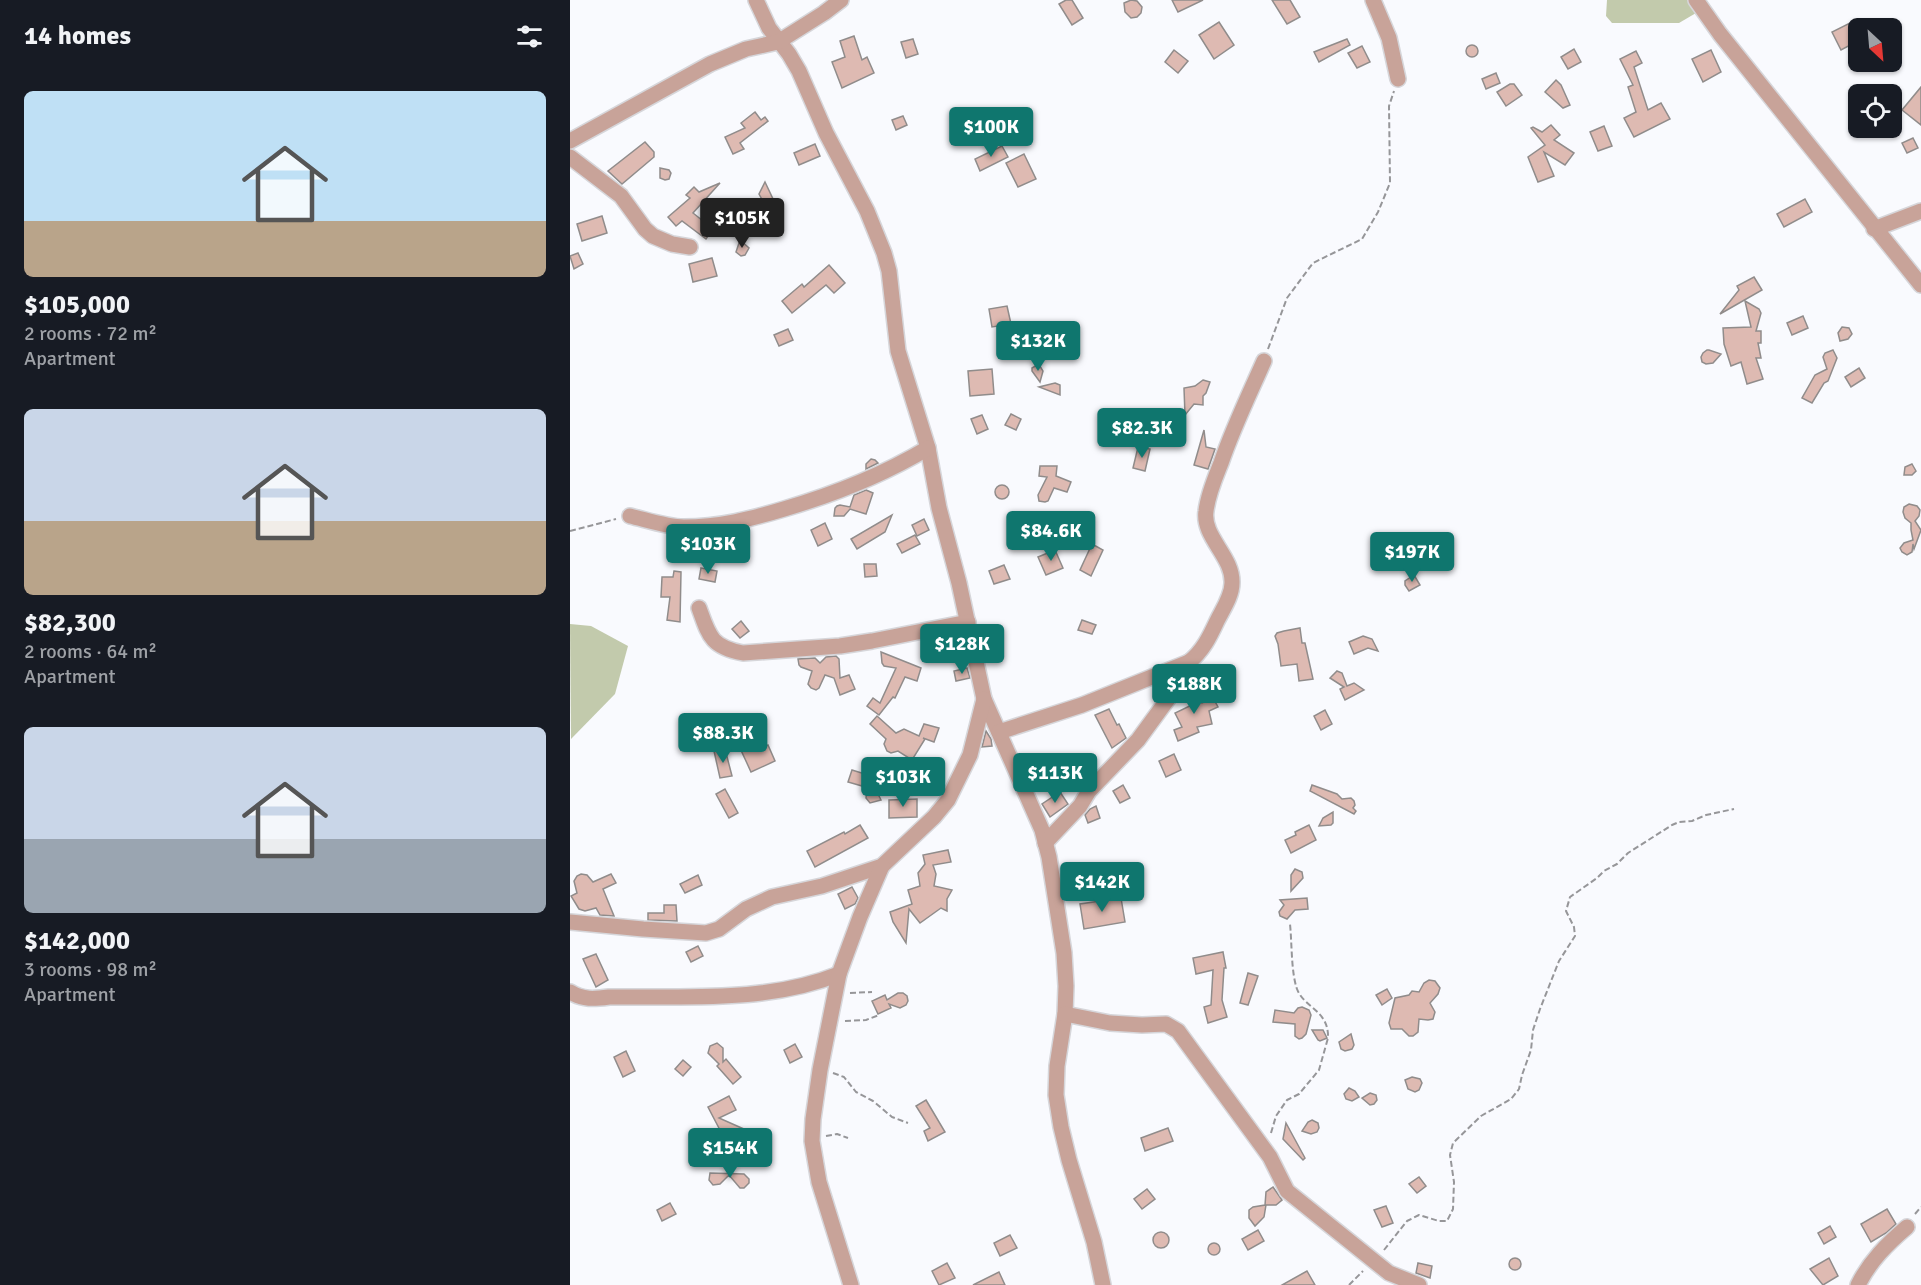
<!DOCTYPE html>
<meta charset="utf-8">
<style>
:root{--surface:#171b24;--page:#20242c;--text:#f1f3f6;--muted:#9ea1a6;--accent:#0f766e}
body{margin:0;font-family:Signika,sans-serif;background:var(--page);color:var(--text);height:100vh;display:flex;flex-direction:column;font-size:22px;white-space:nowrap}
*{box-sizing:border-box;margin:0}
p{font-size:20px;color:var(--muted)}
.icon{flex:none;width:33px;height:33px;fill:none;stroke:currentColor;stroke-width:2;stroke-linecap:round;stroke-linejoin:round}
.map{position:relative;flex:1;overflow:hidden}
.panel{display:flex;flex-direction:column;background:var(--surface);width:570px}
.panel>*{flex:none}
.needle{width:39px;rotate:154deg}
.tools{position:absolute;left:1278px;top:18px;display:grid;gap:12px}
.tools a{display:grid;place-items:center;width:54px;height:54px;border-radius:9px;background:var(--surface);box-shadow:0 2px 4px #0004;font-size:30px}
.price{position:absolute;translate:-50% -51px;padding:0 14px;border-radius:6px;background:var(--accent);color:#fff;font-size:20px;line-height:39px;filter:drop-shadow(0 2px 3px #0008)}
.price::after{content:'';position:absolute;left:50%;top:36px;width:18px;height:14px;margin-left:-9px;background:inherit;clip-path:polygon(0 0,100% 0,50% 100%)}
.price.selected{background:#222;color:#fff}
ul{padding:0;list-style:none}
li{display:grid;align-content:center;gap:12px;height:318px;padding:0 24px}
li span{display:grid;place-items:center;height:186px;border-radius:9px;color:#555}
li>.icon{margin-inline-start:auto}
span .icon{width:108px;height:108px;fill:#fffc;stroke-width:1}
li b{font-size:26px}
h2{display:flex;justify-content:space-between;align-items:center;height:72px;padding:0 24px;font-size:26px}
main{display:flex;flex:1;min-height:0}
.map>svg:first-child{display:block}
</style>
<main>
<section class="panel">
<h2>14 homes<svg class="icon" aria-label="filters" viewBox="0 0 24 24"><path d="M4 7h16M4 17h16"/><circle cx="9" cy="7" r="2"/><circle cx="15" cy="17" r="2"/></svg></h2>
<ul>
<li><span style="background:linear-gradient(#bfe0f5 70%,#b9a48a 0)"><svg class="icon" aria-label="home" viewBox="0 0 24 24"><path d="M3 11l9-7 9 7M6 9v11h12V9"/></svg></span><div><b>$105,000</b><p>2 rooms · 72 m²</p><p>Apartment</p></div></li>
<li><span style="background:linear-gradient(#c9d6e8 60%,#b9a48a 0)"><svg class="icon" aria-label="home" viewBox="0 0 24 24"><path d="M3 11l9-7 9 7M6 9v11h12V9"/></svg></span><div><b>$82,300</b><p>2 rooms · 64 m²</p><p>Apartment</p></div></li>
<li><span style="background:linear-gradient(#c9d6e8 60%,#9aa5b1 0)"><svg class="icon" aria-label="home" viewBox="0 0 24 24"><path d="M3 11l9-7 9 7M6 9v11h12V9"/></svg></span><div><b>$142,000</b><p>3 rooms · 98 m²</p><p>Apartment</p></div></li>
</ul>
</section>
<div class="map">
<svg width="1351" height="1285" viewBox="0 0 1351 1285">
<rect width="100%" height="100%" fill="#f9fafe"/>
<g fill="#c2caac">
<path d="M1037 0H1123L1126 4V13L1109 23H1042L1036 16Z"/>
<path d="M0 624 21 626 58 646 45 694 1 739Z"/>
</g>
<g fill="#debab2" stroke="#908c8b" stroke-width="1.5">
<path d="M496 0H502L513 18 502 25 489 4Z"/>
<path d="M561 0 567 1 572 7 571 13 567 17 561 18 555 12 554 3Z"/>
<path d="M602 0H633L608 12Z"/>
<path d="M702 0H720L730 17 717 24Z"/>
<path d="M649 22 664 45 644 59 629 35Z"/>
<path d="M1280 23 1288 41 1271 50 1262 32Z"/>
<path d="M284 36 292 60 297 57 304 73 272 88 262 62 275 57 270 41Z"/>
<path d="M343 39 348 54 336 58 331 42Z"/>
<path d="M777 39 780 45 749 62 744 52Z"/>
<circle cx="902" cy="51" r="6"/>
<path d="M792 46 800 62 787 68 778 53Z"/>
<path d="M1004 49 1011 62 998 69 991 57Z"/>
<path d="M604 50 618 61 608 73 595 62Z"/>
<path d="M1141 50 1151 72 1133 82 1122 59Z"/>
<path d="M1066 51 1072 63 1064 67 1078 110 1091 103 1100 119 1064 137 1054 118 1066 112 1058 87 1063 85 1050 59Z"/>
<path d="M926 73 930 83 916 89 912 79Z"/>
<path d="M986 80 991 85 1000 105 993 108 975 92Z"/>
<path d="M940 84H944L952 95 936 106 927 92Z"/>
<path d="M1351 87V125L1332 110Z"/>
<path d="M185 112 191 120 195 117 198 121 170 143 174 149 163 154 155 137 175 128 171 123Z"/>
<path d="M333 116 337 125 326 130 322 120Z"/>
<path d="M981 125 990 135 984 140 1004 153 995 165 974 152 984 176 968 182 958 157 975 145 961 128 963 127 972 132Z"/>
<path d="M1034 126 1042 146 1028 151 1020 132Z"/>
<path d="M1343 138 1348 148 1337 153 1332 143Z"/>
<path d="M75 142 84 152V157L52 184 38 171Z"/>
<path d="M245 144 250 156 229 165 224 153Z"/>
<path d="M432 146 438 157 410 171 405 159Z"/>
<path d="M454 154 466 179 448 187 436 163Z"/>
<path d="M90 168 99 170 101 173 99 179 95 180 90 178Z"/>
<path d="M195 182 203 199 194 203 189 194Z"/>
<path d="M150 183 123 213 143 229 136 239 112 221 106 226 98 217 120 198 116 195 124 187 129 192Z"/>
<path d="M1235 199 1242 212 1214 227 1207 214Z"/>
<path d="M32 216 37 233 12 241 7 224Z"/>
<path d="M170 240 179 248 175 255 171 256 166 252Z"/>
<path d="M8 253 13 264 4 269 0 256Z"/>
<path d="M142 258 147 276 123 282 119 264Z"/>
<path d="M259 265 275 283 264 293 256 285 222 313 212 301 232 284 234 287Z"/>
<path d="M1184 277 1192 290 1150 314 1169 290 1167 286Z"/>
<path d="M1175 301 1189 309 1191 313 1186 331H1191V343H1188L1191 358H1186L1193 379 1177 384 1171 362 1161 366 1154 344 1153 328 1181 327Z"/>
<path d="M437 306 441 324 422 327 419 309Z"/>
<path d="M1233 316 1238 328 1222 335 1217 323Z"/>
<path d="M1272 327 1279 328 1282 334 1278 339 1270 341 1268 333Z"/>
<path d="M218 329 223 340 209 346 204 335Z"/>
<path d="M1137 350H1139L1151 354 1143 363 1136 364 1132 362 1131 357 1133 353Z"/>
<path d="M1263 350 1267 358 1258 381 1254 383 1242 403 1232 398 1245 375 1257 369 1253 357 1255 353Z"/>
<path d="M467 365 470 366 473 371 470 382 462 371V368Z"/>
<path d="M1289 368 1295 378 1281 387 1275 377Z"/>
<path d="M422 369 424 394 400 396 398 371Z"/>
<path d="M633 380 640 382 636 393 633 396V405L624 404 615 415 614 388 625 386Z"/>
<path d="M485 383 490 385V395L469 387Z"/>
<path d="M583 409 590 428 579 433 571 414Z"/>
<path d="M441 414 451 419 446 430 435 425Z"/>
<path d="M412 415 418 429 407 434 401 419Z"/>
<path d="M634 430 636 447 645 449 638 469 624 465Z"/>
<path d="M568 447 580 449 575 471 563 468Z"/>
<path d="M301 459 305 460 308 463 296 469V464Z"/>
<path d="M1342 464 1346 471 1342 475H1334L1335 467Z"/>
<path d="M470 466H487L486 476 501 482 497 492 484 488 478 501 475 502 469 501 468 495 477 477 469 476Z"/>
<circle cx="432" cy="492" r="7"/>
<path d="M296 490 303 493 296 514 280 509 274 516H264L265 508 267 506 270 505 280 507 284 495Z"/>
<path d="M1339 504 1347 506 1350 510 1349 516 1345 521 1351 530 1344 549 1343 544 1342 552 1337 555 1332 552 1330 548 1334 543 1343 540 1341 530V523L1335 518 1333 512 1334 507Z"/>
<path d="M322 515 315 532 287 549 281 539Z"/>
<path d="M354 519 359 530 347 536 342 525Z"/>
<path d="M255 523 262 539 248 546 241 530Z"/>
<path d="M345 535 350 544 332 553 327 544Z"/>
<path d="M522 544 533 550 521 576 510 570Z"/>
<path d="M485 550 493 568 476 575 468 557Z"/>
<path d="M294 564H306L307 576 295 577Z"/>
<path d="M434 565 440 579 424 584 419 571Z"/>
<path d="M131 568 147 571 145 582 129 579Z"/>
<path d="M104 571 111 572 110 622 97 620 100 597H91L92 577H103Z"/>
<path d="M844 575 850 585 839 591 835 585V581Z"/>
<path d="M512 620 526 625 522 634 508 630Z"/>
<path d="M171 621 179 631 170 638 162 629Z"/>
<path d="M730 628 732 643H735L743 679 729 681 727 664 711 666 708 644 705 636 707 633 714 631Z"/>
<path d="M793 636 802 639 808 651 798 648 784 654 779 642Z"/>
<path d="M311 652 351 668 347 681 335 677 325 698 323 697 309 715 297 706 303 698 310 703 326 668 314 666 312 663Z"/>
<path d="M266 656 269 659 270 678 279 675 285 689 270 695 264 678 255 675 249 688 246 690 241 688 238 684 242 671 231 667 229 665 228 659 245 658 250 663 256 657Z"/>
<path d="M397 668 400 678 386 681 384 671Z"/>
<path d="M767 671 772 673 777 686 784 683 794 690 775 700 770 689 774 687 760 678Z"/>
<path d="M621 687 629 688 632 703 643 698 648 707 639 711 642 724 627 727 629 732 608 741 604 730 612 727 605 713 626 703 619 694Z"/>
<path d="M539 709 547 725 549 724 556 738 542 748 525 715Z"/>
<path d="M755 710 762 724 751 730 744 716Z"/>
<path d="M307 716 326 733 334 729 349 736 354 724 369 728 364 742 353 738 355 739 342 760 328 751 321 753 317 751 314 744 316 739 300 724Z"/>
<path d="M416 731 421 739 422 746 412 747Z"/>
<path d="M187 739 191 748 198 745 205 761 181 772 170 748Z"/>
<path d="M155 749 162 776 150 778 144 751Z"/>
<path d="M604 754 611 770 596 777 589 761Z"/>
<path d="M282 770 295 774 292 786 278 782Z"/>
<path d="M553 785 560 798 550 803 543 791Z"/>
<path d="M742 785 767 794 772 799 781 798 784 801 785 805 783 808 786 811 784 814 740 791Z"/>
<path d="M155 789 168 813 159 818 146 794Z"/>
<path d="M297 789 306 790 311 800 300 803 296 798Z"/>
<path d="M490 792 498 804 480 817 472 804Z"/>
<path d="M347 799V817L319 818V800Z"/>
<path d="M526 806 530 818 518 823 515 815 520 809Z"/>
<path d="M763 812V823L761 825 749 826 753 818Z"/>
<path d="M290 825 298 838 245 867 237 851 274 832 275 834Z"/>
<path d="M739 825 746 840 721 853 715 840 726 835 725 832Z"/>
<path d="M378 850 381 862 363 865 366 874 364 886 382 890 377 899V911L371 908 350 923 339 909 336 943 323 922 320 912 342 904 338 890 350 886 348 873 355 864 353 855Z"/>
<path d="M725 869 732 872 733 878 721 891V875Z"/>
<path d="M11 874 17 875 23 882 41 874 46 883 33 889 44 916 30 915 26 908 15 911 9 909 1 896 7 893 4 881 7 876Z"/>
<path d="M128 875 132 885 115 893 110 884Z"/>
<path d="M282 887 288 898 285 904 275 909 268 894Z"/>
<path d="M551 898 555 922 514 929 510 904Z"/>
<path d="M737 898 738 909 725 910 717 919 710 916 709 912 714 905 710 900Z"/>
<path d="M94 905H106L107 921 78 920V913H94Z"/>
<path d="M128 946 133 956 121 962 116 952Z"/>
<path d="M653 952 656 968H654L652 1000 657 1017 638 1023 634 1007 641 1005 643 970 626 974 623 958Z"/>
<path d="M26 954 38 980 26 987 13 959Z"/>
<path d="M678 973 688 976 678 1005 670 1003Z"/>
<path d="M859 980 865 981 870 988 868 994 860 1003 865 1012 863 1019 858 1020 849 1019 848 1032 843 1036H839L832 1029H821L819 1023 825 998 839 995 842 991 849 992 854 983Z"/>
<path d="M817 989 822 998 812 1005 806 995Z"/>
<path d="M328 993H333L337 996 338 1001 336 1005 330 1008 319 1004 321 1008 308 1014 302 1001 315 995 317 1000Z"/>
<path d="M732 1007 739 1010 741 1015 736 1034 732 1038 729 1039 725 1036V1024L703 1022 705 1010 724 1013 728 1008Z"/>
<path d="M742 1030H753L757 1038 750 1041 748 1040Z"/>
<path d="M781 1034 784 1045 782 1049 775 1051 771 1049 769 1042Z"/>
<path d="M147 1043 153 1048V1062L156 1059 171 1077 163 1084 147 1066 149 1064 138 1053 140 1046Z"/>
<path d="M225 1044 232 1057 220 1063 214 1050Z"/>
<path d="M56 1051 65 1071 53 1077 44 1057Z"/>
<path d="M113 1060 121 1067 113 1076 105 1069Z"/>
<path d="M842 1077 850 1079 852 1083 849 1090 845 1092 838 1089 835 1080Z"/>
<path d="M779 1088 785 1091 789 1097 782 1101 776 1099 774 1094Z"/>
<path d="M800 1093 806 1095 807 1100 804 1104 800 1105 792 1098Z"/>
<path d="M159 1096 166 1110 149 1118 176 1130 171 1141 151 1132 138 1107Z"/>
<path d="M356 1100 375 1132 358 1141 354 1131 360 1128 346 1106Z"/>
<path d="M742 1120 748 1123 749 1128 747 1132 741 1134 732 1131 738 1122Z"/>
<path d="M716 1123 735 1158 733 1160 713 1139Z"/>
<path d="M598 1128 603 1141 575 1151 571 1138Z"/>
<path d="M148 1130 164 1157 153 1164 143 1148 141 1149 135 1137Z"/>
<path d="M140 1173 174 1174 179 1179V1183L174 1188H170L159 1175 150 1184 143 1185 139 1180Z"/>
<path d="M849 1177 856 1186 847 1193 839 1184Z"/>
<path d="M703 1187 712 1200 706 1205H696L694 1217 685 1226 679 1218V1210L683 1207 695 1205 696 1192Z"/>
<path d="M577 1189 585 1199 572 1209 564 1199Z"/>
<path d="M100 1203 106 1214 92 1221 87 1210Z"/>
<path d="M816 1206 823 1223 812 1227 804 1210Z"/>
<path d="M1317 1209 1326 1224 1316 1233 1301 1242 1291 1224Z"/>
<path d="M1260 1226 1266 1237 1254 1244 1248 1233Z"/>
<path d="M688 1230 694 1241 678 1250 672 1239Z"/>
<circle cx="591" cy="1240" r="8"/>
<path d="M440 1235 447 1248 430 1256 424 1243Z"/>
<circle cx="644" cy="1249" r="6"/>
<circle cx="945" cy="1264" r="6"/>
<path d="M1259 1258 1268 1276 1253 1285 1240 1269Z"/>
<path d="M377 1263 385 1278 369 1285 362 1271Z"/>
<path d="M848 1263 862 1266 860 1278 846 1273Z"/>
<path d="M737 1271 745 1285H712Z"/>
<path d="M429 1272 435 1285H403Z"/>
</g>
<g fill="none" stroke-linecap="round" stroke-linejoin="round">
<g stroke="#d6d6da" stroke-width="18">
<g id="minor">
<path d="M186 0 199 28 219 54 229 71 256 133 297 211 314 253 319 271 328 351 358 448 369 508 389 583 414 699 472 830 479 857 494 953 496 986 495 1014 487 1066 486 1095 491 1127 499 1160 524 1242 533 1285"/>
<path d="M803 0 819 38 828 79"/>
<path d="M1126 0 1150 34 1351 285"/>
<path d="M0 141 140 64 176 49 208 42 254 13 271 0"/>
<path d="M0 157 51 196 75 229 83 236 102 244 120 247"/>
<path d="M1304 229 1351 211"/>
<path d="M60 516C77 520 97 527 114 527 149 527 181 519 214 509 265 494 313 475 358 448"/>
<path d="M129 608C139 636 141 647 173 653L270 646 302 641 398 622"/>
<path d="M429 732 512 705 619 662C633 651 640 636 647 621 653 609 662 596 662 583 663 556 632 537 636 511 638 494 645 478 651 463 663 428 679 395 694 361"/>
<path d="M475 843 510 806 519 791 568 740 598 699 619 662"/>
<path d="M0 922 73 929 136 933 149 929 176 909 202 897 252 886 312 866 364 817 378 800 400 755 414 699"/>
<path d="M0 992C13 1000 24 999 39 997 116 996 197 1003 269 974"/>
<path d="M495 1014 540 1023 572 1025 596 1024 608 1031 700 1157 717 1191 819 1273 849 1285"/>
<path d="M281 1285 249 1182 242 1141 243 1119 250 1070 269 974 290 917 312 866"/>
<path d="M1288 1285C1300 1261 1317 1244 1337 1227"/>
</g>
</g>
<g stroke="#969699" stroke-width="2" stroke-dasharray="6 3" stroke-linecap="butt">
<path d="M698 349 717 298 743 263 792 239 808 212 820 183 819 106 824 91"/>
<path d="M0 531 46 519"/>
<path d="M280 993 302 992"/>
<path d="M275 1021 296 1020 309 1015"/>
<path d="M263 1073 274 1077 286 1092 303 1101 322 1117 338 1123"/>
<path d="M701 1133 706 1116 717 1100 729 1094 749 1070 758 1038C759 1010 734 1008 727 989 721 972 722 943 720 924"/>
<path d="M256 1136 267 1134 278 1138"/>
<path d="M1345 1214 1351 1207"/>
<path d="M814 1250 837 1221 849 1215 869 1221H877L883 1209 884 1182 880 1155 883 1143 911 1116 941 1099 949 1089 952 1075 961 1050 963 1030 970 1009 989 961 1005 936 1004 927 996 911 1000 897 1027 878 1034 871 1047 864 1058 853 1102 825 1109 822 1122 821 1136 815 1164 809"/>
<path d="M779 1285 793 1271"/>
</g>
<use href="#minor" stroke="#c8a399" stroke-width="15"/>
</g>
</svg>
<div class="tools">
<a><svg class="needle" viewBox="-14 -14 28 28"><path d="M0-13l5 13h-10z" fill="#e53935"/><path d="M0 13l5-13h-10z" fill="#9ea1a6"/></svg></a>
<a><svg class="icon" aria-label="locate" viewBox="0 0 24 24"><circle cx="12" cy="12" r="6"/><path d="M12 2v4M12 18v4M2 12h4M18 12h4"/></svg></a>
</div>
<b class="price" style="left:421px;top:158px">$100K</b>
<b class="price selected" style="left:172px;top:249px">$105K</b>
<b class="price" style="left:468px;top:372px">$132K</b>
<b class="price" style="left:572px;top:459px">$82.3K</b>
<b class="price" style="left:481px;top:562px">$84.6K</b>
<b class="price" style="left:138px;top:575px">$103K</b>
<b class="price" style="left:842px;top:583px">$197K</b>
<b class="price" style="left:392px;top:675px">$128K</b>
<b class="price" style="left:624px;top:715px">$188K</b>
<b class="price" style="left:153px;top:764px">$88.3K</b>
<b class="price" style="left:485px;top:804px">$113K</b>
<b class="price" style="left:333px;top:808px">$103K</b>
<b class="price" style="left:532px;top:913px">$142K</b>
<b class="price" style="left:160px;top:1179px">$154K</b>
</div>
</main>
